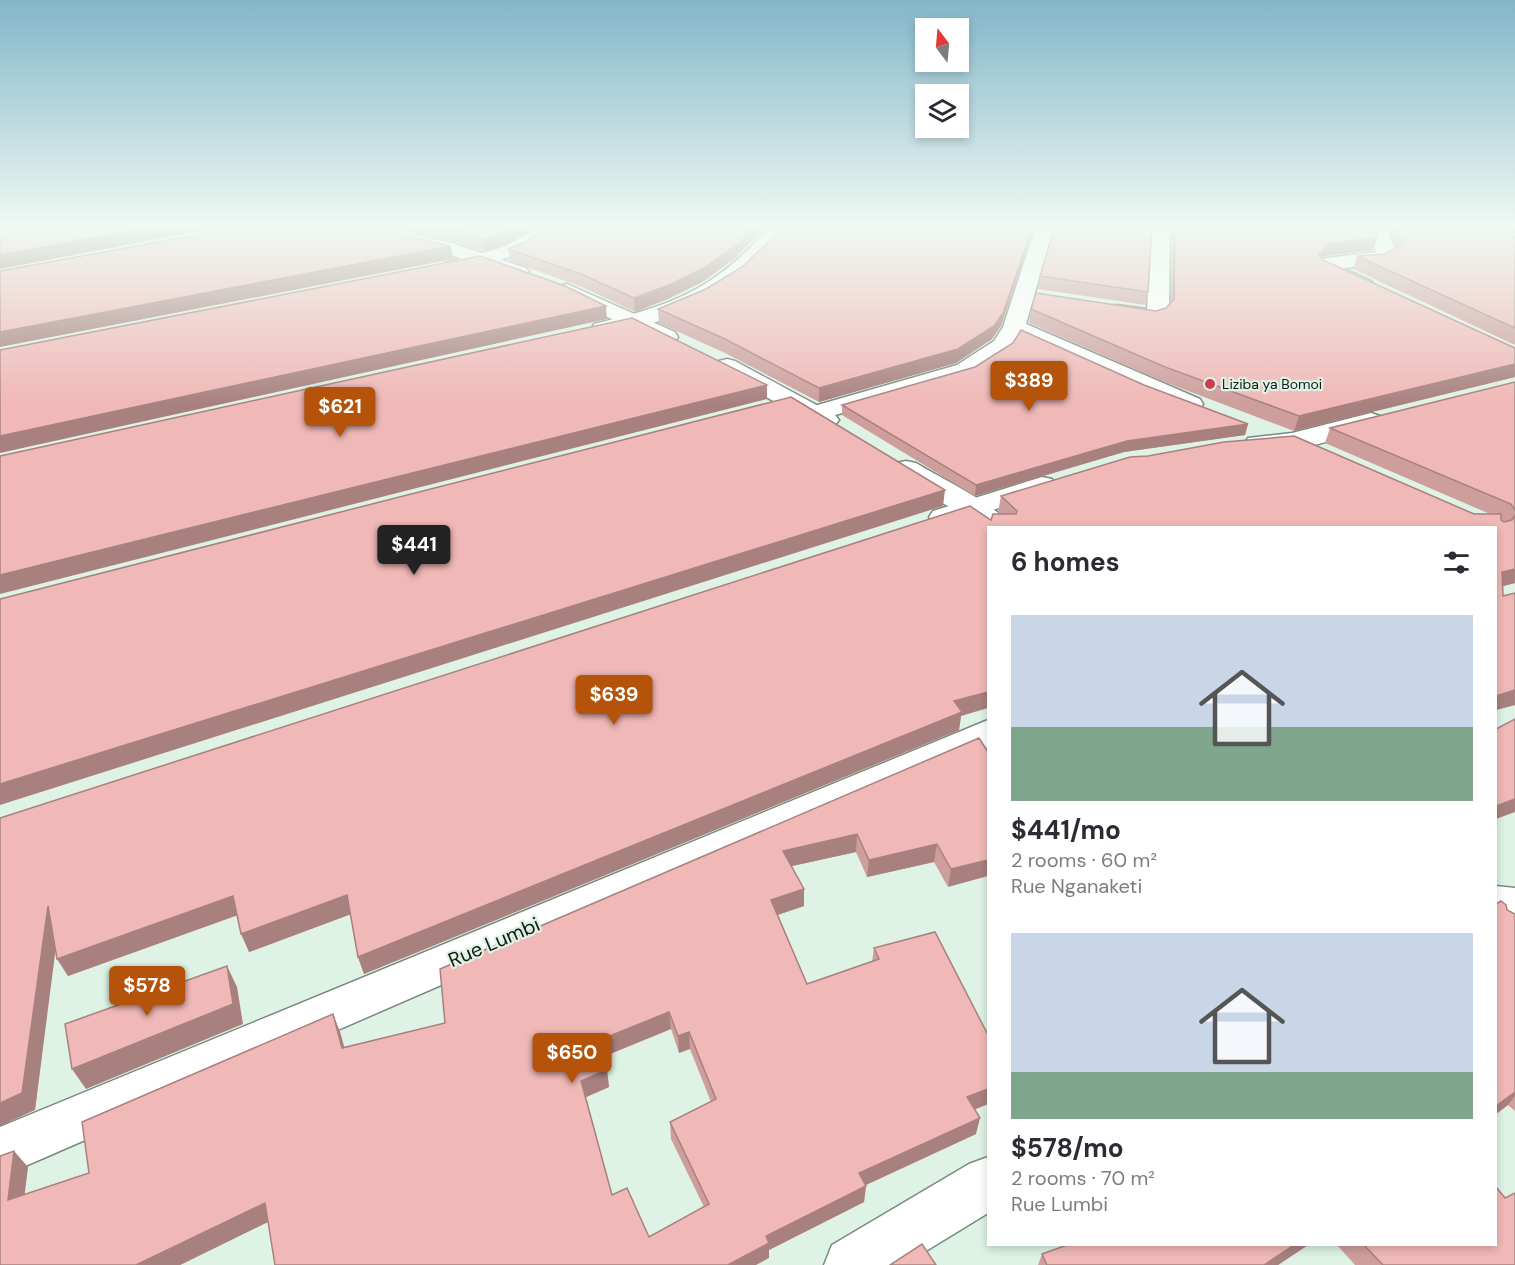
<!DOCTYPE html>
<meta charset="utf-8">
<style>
:root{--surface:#fff;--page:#f7f7f7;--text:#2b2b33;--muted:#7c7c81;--accent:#b45309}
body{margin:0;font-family:"DM Sans",sans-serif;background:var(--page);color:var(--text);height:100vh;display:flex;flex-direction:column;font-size:22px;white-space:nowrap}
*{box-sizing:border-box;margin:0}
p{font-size:20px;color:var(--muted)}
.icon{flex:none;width:33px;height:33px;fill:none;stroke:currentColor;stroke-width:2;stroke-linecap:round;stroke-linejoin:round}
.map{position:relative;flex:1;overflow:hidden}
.side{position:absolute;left:987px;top:526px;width:510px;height:720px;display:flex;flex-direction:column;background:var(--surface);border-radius:0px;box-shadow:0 3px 9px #0003}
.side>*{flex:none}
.needle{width:39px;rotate:344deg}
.buttons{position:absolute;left:915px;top:18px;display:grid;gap:12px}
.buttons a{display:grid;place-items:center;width:54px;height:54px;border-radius:0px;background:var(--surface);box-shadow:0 3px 9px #0003;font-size:30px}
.price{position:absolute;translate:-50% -51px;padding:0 14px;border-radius:6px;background:var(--accent);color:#fff;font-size:20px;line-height:39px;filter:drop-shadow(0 2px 3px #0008)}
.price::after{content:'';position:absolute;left:50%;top:36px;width:18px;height:14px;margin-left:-9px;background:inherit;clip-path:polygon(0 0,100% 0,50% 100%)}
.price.current{background:#222;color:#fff}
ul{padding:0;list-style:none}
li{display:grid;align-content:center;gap:12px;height:318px;padding:0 24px}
li span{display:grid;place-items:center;height:186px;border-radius:0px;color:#555}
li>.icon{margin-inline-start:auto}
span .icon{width:108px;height:108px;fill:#fffc;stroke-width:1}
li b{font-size:26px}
h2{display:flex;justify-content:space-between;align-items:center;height:72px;padding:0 24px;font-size:26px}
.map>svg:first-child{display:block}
</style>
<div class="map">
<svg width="1515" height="1265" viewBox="0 0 1515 1265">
<rect width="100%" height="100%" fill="#def2e5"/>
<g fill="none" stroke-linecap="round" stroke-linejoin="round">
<g stroke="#788a7e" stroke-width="3">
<g id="street">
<path d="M544 226H567C550 248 479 267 452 273L445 271 442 267 445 263 500 248Z"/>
<path d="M770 226H789C751 281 699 312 635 328 621 331 607 337 594 334L591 329 594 324C673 305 715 290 770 226Z"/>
<path d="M1036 226H1054L1026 324 1200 399 1203 404 1200 409 1191 411 1182 409 1019 337 1010 351 973 375 825 418 816 421 807 418 803 413 807 408 957 365 994 341 1003 327Z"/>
<path d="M1152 226H1170L1169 312C1157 329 1126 320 1109 316L1106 311 1109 306 1117 305 1147 309Z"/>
<path d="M1366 226H1385L1397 255C1388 268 1357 266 1343 268L1371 281 1374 285 1371 289C1355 294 1324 279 1317 264L1320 260 1327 258 1376 252Z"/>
<path d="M1371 413 1380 416 1384 421 1380 426C1343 436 1285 459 1248 450L1244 444 1248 438 1292 433Z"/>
<path d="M1042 477 1052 479 1056 485 1052 491 943 526 933 523 929 517 933 511Z"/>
<path d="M988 720V747L0 1177V1127Z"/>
<path d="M1496 886 1515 888V922L1496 920Z"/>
<path d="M988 1157V1213L903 1265H824L832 1245 969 1164Z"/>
</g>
</g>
<g stroke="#788a7e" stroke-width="3">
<g id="secondary">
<path d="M335 226H373L452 243 526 268 529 272 526 276 519 278 447 254 344 232 337 230Z"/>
<path d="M567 284 675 332 678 337 675 342 667 344 659 342 560 294 557 290 560 286Z"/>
<path d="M727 359 735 361 835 415 839 420 835 425 826 428 817 425 719 371 715 366 719 361Z"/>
<path d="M906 461 916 463C942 479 996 504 1013 528H988V534L961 514 896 475 892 469 896 463Z"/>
</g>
</g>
<use href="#street" fill="#fff" fill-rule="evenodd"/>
<use href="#secondary" fill="#fff" fill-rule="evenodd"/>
</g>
<g fill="#ce9e9d" fill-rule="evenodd">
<path d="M385 226H539L511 243 485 252 459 243Z"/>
<path d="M551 226H766L735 258 704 281 670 298 635 312 582 287 510 261 508 249 526 242Z"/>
<path d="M782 226H1035L1001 326 992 339 956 363 819 402 725 353 659 323 658 309 706 289 742 267 775 236Z"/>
<path d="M1172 226H1373L1377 238 1373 250 1325 256 1322 259 1323 260 1515 348V377L1294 431 1162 381 1029 323 1031 309 1156 311 1166 308 1171 302Z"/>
<path d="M1387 226H1487L1515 237V345L1353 269 1357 256 1385 254 1395 248Z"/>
<path d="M1498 226H1515V234Z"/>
<path d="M1040 276 1148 292 1145 305 1038 289Z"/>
<path d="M1515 382V583L1503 586V596L1515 593V705L1496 710V528H988L959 730 364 974 358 957 351 914 249 952 237 915 68 976 55 948 35 1110 0 818 991 520 1001 514 998 512 1001 496 1490 514 1325 443 1330 428Z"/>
<path d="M1144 385 1248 424 1245 435 1124 452 975 496 842 415V405Z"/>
<path d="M979 738 948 887 934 862 867 877 856 852 792 866 804 906 778 915 807 984 872 962 874 948 988 1035V1104L975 1109 976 1134 866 1185 864 1202 769 1250V1258L268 1222 180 1265H0L28 1167 24 1194 89 1173 333 1014 340 1032 344 1047 445 1023ZM671 1029 679 1053 690 1049 711 1102 670 1122 671 1139 704 1207 649 1237 612 1195 586 1097 609 1087 607 1070 601 1057Z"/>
<path d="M1496 904 1515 914V1111L1508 1105 1496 1114Z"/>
<path d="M1067 1245H1308L1278 1265H1038L1042 1254Z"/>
<path d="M1337 1245H1496L1515 1265H1355Z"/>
</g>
<g fill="#a8817f">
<path d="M157 226H225L0 269V255Z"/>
<path d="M517 226H539L511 243 485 252 483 240Z"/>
<path d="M755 226H766L735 258 704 281 670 298 635 312 634 298Z"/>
<path d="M1033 226H1035L1001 326 992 339 956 363 819 402V388Z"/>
<path d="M1377 238 1373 250 1325 256 1315 267 1319 254 1329 243Z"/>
<path d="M451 246 453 259 0 347V332Z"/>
<path d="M606 306 607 319 0 453V436Z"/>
<path d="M1515 364V377L1294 431 1299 416Z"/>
<path d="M767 385V399L0 594V575Z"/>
<path d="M1248 424 1245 435 1124 452 975 496 976 485 1127 441Z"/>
<path d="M945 490 943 506 0 805V784Z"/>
<path d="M1515 569V583L1496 588 1502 572Z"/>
<path d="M1515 690V705L1496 710V696Z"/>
<path d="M988 692V708L961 716 959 730 364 974 358 957 954 701Z"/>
<path d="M1515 799V812L1496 819V806Z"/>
<path d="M857 834 856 852 783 868V851Z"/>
<path d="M937 844 934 862 867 877 869 860Z"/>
<path d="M988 860V876L948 887 951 869Z"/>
<path d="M804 889V906L771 917V900Z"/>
<path d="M347 895 354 913 249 952 241 934Z"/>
<path d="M233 896 241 914 68 976 57 959Z"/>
<path d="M48 906 59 923 35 1110 0 1126V1103Z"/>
<path d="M227 966 237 987 243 1024 86 1089 72 1069Z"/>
<path d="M669 1012 671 1029 598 1059 595 1042Z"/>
<path d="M333 1014 340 1032 349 1064 342 1048Z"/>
<path d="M689 1032 690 1049 679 1053 678 1036Z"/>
<path d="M607 1070 609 1087 584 1098 581 1081Z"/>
<path d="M988 1089V1104L964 1114 967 1097Z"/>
<path d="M1515 1092V1096L1508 1105 1496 1114V1106Z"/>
<path d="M980 1118 976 1134 857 1189 859 1173Z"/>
<path d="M14 1151 28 1167 22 1216 8 1200Z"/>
<path d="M866 1186 864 1202 769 1250V1258L756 1265H728L766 1236Z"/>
<path d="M265 1203 274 1219 180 1265H136Z"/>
<path d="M1294 1245H1308L1278 1265H1264Z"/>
</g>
<g fill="#f0b8b6" stroke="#a8817f" stroke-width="1.5" fill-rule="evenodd">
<path d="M0 226H157L0 255Z"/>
<path d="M246 226H362L451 246 0 332V271Z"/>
<path d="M438 226H517L509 231 483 240 457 231Z"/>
<path d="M551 226H755L735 246 704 268 669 285 634 298 581 274 508 249 526 242Z"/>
<path d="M782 226H1033L1003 313 994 326 958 349 819 388 725 339 658 309 706 289 742 267 775 236Z"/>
<path d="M1055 226H1152L1148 292 1040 276Z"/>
<path d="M1175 226H1373L1377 238 1329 243 1319 254 1323 260 1515 348V364L1299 416 1165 367 1031 309 1036 293 1156 311 1166 308 1174 299Z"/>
<path d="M1396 226H1487L1515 237V328L1357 256 1385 254 1403 244Z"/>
<path d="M480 256 565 286 606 306 0 436V350Z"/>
<path d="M632 318 767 385 0 575V456Z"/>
<path d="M1021 330 1144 385 1248 424 1127 441 976 485 842 405 975 367 1013 343Z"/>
<path d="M1515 382V510L1511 504 1330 428Z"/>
<path d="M791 397 945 490 0 784V599Z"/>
<path d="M1294 436 1474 514H1501V520L1504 522 1512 520 1515 515V569L1502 572 1503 596 1515 593V690L1496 696V528H988V692L954 701 962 712 358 957 347 895 241 934 233 896 57 959 48 906 22 1093 0 1103V818L970 506 991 520 993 514H1016L1017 511 1001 496 1130 457 1148 456 1224 442Z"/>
<path d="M1515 719V799L1496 806V729Z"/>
<path d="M979 738 988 752V860L951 869 937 844 869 860 857 834 783 851 804 889 771 900 807 984 879 959 874 948 935 932 988 1035V1089L967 1097 980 1118 859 1173 866 1186 766 1236 769 1243 728 1265H275L265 1203 136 1265H0V1156L14 1151 8 1200 89 1173 82 1122 333 1014 342 1048 445 1023 440 969ZM669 1012 678 1036 689 1032 716 1099 670 1122 709 1204 649 1237 627 1188 612 1195 581 1081 607 1070 595 1042Z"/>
<path d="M1501 901 1506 905 1507 910 1515 914V1092L1496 1106V904Z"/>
<path d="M227 966 233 1004 72 1069 65 1024Z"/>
<path d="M1496 1187 1505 1198 1515 1193V1265H1383L1364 1245H1496Z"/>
<path d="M922 1244 936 1265H890Z"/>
<path d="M1067 1245H1294L1264 1265H1047L1042 1254Z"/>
</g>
<linearGradient id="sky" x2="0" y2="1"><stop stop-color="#82b6c9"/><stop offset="0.56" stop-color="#f0f9f3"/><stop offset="1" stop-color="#f0f9f3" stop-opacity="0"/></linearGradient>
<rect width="1515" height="404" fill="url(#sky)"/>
<circle fill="#ce3e49" stroke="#def2e5" stroke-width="2" cx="1210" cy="384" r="6"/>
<g text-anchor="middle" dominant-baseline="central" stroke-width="4.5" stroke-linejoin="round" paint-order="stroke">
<g font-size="14" fill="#131a15" stroke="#def2e5" text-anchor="start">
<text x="1222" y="384">Liziba ya Bomoi</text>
</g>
<g font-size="20" fill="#131a15" stroke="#def2e5">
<text transform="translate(494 942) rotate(-23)">Rue Lumbi</text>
</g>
</g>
</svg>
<div class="buttons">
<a><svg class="needle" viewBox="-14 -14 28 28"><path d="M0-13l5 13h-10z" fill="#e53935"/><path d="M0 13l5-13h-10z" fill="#7c7c81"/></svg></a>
<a><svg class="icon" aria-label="layers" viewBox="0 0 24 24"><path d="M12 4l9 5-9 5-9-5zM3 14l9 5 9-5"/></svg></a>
</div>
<b class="price" style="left:1029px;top:412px">$389</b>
<b class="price" style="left:340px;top:438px">$621</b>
<b class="price current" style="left:414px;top:576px">$441</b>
<b class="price" style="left:614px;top:726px">$639</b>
<b class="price" style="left:147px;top:1017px">$578</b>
<b class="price" style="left:572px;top:1084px">$650</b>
<section class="side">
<h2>6 homes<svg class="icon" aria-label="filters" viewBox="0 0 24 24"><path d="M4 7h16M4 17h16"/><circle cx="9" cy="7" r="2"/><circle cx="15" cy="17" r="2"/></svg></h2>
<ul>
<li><span style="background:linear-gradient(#c9d6e8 60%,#7fa58c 0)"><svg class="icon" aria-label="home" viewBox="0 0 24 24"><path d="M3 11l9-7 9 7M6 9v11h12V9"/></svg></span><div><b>$441/mo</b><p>2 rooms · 60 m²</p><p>Rue Nganaketi</p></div></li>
<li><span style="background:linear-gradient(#c9d6e8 75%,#7fa58c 0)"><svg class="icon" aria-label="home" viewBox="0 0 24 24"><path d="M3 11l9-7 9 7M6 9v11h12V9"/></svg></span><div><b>$578/mo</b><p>2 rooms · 70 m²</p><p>Rue Lumbi</p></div></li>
</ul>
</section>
</div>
